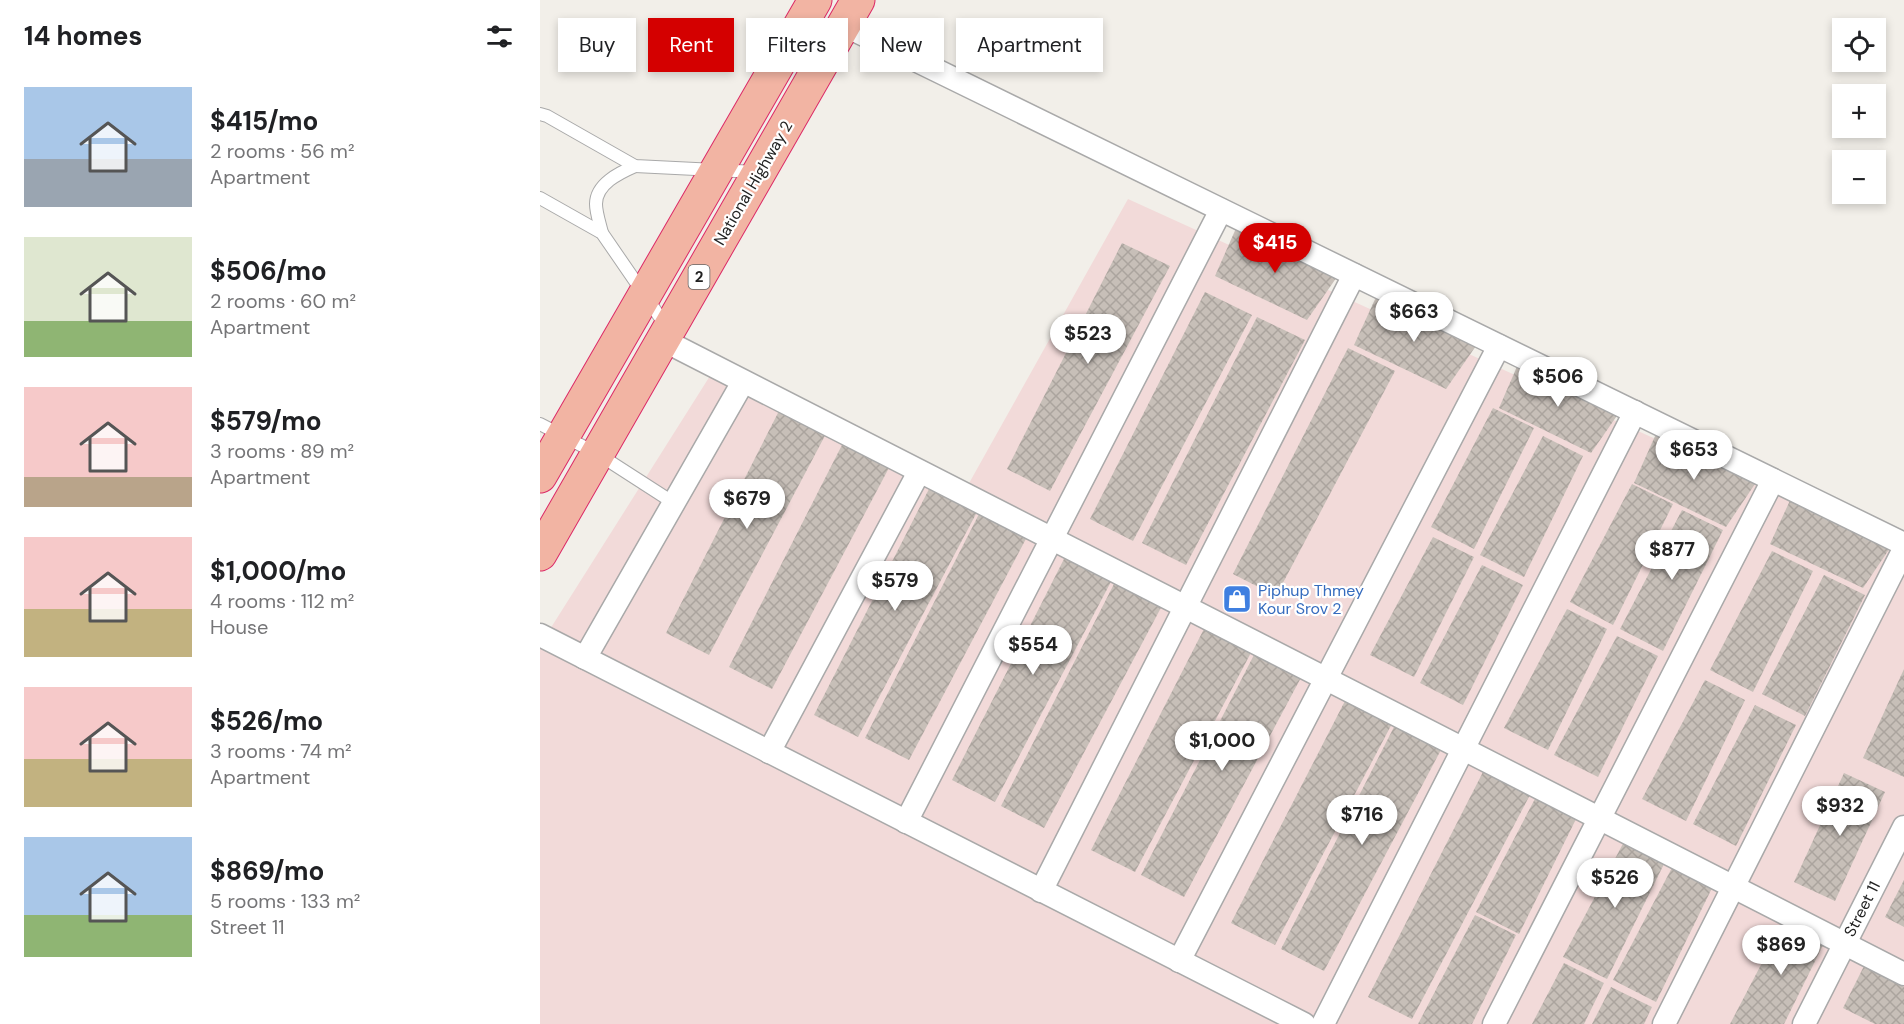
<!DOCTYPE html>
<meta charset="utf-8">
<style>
:root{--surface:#fff;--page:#f6f6f6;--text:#202124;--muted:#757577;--accent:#d40000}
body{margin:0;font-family:"DM Sans",sans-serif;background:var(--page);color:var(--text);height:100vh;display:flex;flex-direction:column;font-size:22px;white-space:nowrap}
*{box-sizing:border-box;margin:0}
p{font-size:20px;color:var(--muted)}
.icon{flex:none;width:33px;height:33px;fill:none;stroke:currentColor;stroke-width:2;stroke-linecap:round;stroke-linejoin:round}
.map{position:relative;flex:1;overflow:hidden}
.drawer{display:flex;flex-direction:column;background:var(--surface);width:540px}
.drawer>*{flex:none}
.top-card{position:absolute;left:18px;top:18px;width:570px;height:54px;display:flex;gap:12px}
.fabs{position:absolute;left:1292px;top:18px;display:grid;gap:12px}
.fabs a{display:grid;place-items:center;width:54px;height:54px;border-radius:0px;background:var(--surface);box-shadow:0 3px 9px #0003;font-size:30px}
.price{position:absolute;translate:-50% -51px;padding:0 14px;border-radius:21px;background:#fff;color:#222;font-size:20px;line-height:39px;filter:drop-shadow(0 2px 3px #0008)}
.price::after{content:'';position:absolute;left:50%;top:36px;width:18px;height:14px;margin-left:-9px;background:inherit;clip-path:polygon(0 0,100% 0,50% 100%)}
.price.on{background:var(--accent);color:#fff}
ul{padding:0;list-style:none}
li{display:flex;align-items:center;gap:18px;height:150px;padding:0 24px}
li span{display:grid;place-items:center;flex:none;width:168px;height:120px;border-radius:0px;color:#555}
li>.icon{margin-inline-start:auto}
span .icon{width:72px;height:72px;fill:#fffc;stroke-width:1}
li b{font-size:26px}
h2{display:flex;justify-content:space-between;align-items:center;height:72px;padding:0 24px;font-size:26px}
.tag{padding:0 21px;border-radius:0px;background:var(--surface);box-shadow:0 3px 9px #0003;font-size:21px;line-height:54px}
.tag.on{background:var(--accent);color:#fff}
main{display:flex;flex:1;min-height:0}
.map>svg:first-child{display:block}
</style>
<main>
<section class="drawer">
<h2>14 homes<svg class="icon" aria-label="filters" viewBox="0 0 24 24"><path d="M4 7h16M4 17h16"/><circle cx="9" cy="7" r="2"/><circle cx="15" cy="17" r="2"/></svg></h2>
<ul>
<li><span style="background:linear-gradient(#a9c7e8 60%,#9aa5b1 0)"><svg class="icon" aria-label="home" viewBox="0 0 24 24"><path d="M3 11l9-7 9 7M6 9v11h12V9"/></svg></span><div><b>$415/mo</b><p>2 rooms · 56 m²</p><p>Apartment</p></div></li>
<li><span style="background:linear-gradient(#dfe7d0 70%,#8fb573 0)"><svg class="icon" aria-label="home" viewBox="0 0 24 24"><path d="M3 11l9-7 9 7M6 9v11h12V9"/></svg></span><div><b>$506/mo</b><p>2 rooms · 60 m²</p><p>Apartment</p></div></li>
<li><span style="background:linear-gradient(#f6c9c9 75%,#b9a48a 0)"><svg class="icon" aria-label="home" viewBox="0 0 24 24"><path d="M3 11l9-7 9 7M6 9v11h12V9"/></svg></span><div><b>$579/mo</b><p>3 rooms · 89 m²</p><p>Apartment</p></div></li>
<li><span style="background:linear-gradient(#f6c9c9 60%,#c2b280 0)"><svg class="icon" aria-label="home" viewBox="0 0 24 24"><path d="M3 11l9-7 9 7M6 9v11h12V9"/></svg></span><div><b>$1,000/mo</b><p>4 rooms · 112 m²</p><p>House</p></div></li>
<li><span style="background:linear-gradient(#f6c9c9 60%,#c2b280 0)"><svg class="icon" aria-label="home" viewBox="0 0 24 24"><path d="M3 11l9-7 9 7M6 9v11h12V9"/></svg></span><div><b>$526/mo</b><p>3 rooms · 74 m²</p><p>Apartment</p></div></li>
<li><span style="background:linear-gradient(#a9c7e8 65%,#8fb573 0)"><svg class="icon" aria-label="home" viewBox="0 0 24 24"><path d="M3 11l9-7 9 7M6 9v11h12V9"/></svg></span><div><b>$869/mo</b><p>5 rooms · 133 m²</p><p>Street 11</p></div></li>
</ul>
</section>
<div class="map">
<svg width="1364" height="1024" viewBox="0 0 1364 1024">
<defs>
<pattern id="building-cross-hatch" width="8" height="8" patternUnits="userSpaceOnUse" patternTransform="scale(1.5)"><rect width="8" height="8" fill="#c7bfb8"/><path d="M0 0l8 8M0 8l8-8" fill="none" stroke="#aba49e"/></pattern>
</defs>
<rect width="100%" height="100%" fill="#f2efe9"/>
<path fill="#f2dad9" d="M588 199 1364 552V1024H0V645L175 368 423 494Z"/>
<g fill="url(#building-cross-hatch)">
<path d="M697 226 799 274 767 320 675 276Z"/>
<path d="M582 243 630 266 510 491 467 469Z"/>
<path d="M665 292 712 315 593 541 550 519Z"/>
<path d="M837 295 938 343 906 389 814 345Z"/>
<path d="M717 317 765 340 646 565 602 543Z"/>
<path d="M808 348 855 371 736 596 693 574Z"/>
<path d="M979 362 1081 410 1051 453 959 408Z"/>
<path d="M241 407 288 430 169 655 126 633Z"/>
<path d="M953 408 994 428 934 549 891 527Z"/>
<path d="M1116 434 1217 481 1186 527 1094 483Z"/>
<path d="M1003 436 1043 456 984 577 940 555Z"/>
<path d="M304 441 351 464 232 689 189 667Z"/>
<path d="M1092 484 1133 504 1073 625 1030 602Z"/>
<path d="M389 489 437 512 318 737 274 715Z"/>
<path d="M1253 494 1354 542 1323 588 1230 544Z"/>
<path d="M1142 510 1183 530 1123 651 1080 629Z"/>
<path d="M440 512 488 535 369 760 325 738Z"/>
<path d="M893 537 934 557 874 677 830 655Z"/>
<path d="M1232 551 1273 571 1213 692 1170 670Z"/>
<path d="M527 553 574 576 455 802 412 780Z"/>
<path d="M942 565 983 585 923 705 880 683Z"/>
<path d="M1284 575 1325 595 1265 716 1222 694Z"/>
<path d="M576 580 624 602 504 828 461 806Z"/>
<path d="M1027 609 1067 629 1008 750 964 728Z"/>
<path d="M667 623 714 647 595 872 551 850Z"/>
<path d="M1077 636 1118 656 1058 777 1014 755Z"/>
<path d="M717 649 764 672 644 897 601 875Z"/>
<path d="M1364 669V777L1323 758Z"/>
<path d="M1165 680 1205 700 1146 821 1102 799Z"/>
<path d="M807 697 854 720 735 945 691 923Z"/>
<path d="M1215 705 1256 725 1196 846 1153 824Z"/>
<path d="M856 723 903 746 784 971 741 949Z"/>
<path d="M944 770 991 793 872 1019 828 997Z"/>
<path d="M1304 773 1345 792 1295 901 1254 882Z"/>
<path d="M998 793 1039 813 979 934 936 912Z"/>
<path d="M1086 838 1127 858 1067 979 1023 957Z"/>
<path d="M1135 862 1175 882 1116 1002 1073 980Z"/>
<path d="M1364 880V927L1345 917Z"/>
<path d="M935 915 976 935 932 1024H878Z"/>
<path d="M1246 917 1287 937 1244 1024H1190Z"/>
<path d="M1024 963 1064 983 1044 1024H992Z"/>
<path d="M1324 966 1364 987V1024H1335L1303 1008Z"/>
<path d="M1071 987 1112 1007 1104 1024H1052Z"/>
</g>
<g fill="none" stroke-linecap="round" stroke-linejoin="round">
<g stroke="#a9a9a9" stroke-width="14">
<g id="service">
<path d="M0 114 7 116 95 166 216 172"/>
<path d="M0 198 62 233 126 326"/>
<path d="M62 233C60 224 56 213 56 204 56 184 79 173 95 166"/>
<path d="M0 424 58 454 134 503"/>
</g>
</g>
<g stroke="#a9a9a9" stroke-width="25">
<g id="minor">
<path d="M304 25 1364 544"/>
<path d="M123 340 1364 974"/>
<path d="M0 635 764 1024"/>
<path d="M45 658 203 382"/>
<path d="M229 752 379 472"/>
<path d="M366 822 681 210"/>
<path d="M501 891 814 275"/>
<path d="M639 961 959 346"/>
<path d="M783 1024 1095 412"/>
<path d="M954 1024 1233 480"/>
<path d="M1124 1024 1364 549"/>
<path d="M1264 1024 1364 827"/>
</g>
</g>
<g stroke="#dc2a67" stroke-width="35">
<g id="trunk">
<path d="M0 476 275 0"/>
<path d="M0 554 318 0"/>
</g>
</g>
<use href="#service" stroke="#fff" stroke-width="12"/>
<use href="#minor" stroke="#fff" stroke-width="22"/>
<use href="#trunk" stroke="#f2b4a3" stroke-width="33"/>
</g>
<defs>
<g id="shop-square" transform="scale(1.5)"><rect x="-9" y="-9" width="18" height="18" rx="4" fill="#3f7fe0" stroke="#fff"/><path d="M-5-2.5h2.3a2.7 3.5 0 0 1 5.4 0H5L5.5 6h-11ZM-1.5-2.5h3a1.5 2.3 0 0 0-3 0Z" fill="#fff"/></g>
</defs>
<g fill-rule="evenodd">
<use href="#shop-square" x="697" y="599"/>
</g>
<g text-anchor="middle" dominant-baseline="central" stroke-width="4.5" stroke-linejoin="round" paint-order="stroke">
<rect fill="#fff" stroke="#646464" stroke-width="1.5" x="148.5" y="265" width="21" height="24" rx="4.5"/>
<g font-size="15" font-weight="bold" fill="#222">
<text x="159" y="277">2</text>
</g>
<g font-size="16" fill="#222" stroke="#fff">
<text transform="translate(213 183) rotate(-60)">National Highway 2</text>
<text transform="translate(1322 909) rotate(-63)">Street 11</text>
</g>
<g font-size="16" fill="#366cbe" stroke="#fff" text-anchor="start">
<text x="718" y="590">Piphup Thmey<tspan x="718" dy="18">Kour Srov 2</tspan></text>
</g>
</g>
</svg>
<div class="fabs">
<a><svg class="icon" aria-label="locate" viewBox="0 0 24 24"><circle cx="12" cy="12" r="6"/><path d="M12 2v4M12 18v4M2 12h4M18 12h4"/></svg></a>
<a>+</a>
<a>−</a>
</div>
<b class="price on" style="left:735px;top:274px">$415</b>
<b class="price" style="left:874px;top:343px">$663</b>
<b class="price" style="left:548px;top:365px">$523</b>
<b class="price" style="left:1018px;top:408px">$506</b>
<b class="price" style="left:1154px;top:481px">$653</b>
<b class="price" style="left:207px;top:530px">$679</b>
<b class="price" style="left:1132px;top:581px">$877</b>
<b class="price" style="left:355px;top:612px">$579</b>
<b class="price" style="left:493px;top:676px">$554</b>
<b class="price" style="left:682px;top:772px">$1,000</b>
<b class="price" style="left:1300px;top:837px">$932</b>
<b class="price" style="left:822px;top:846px">$716</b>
<b class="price" style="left:1075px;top:909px">$526</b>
<b class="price" style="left:1241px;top:976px">$869</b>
<div class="top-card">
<a class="tag">Buy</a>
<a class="tag on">Rent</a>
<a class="tag">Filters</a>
<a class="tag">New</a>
<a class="tag">Apartment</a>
</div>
</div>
</main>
